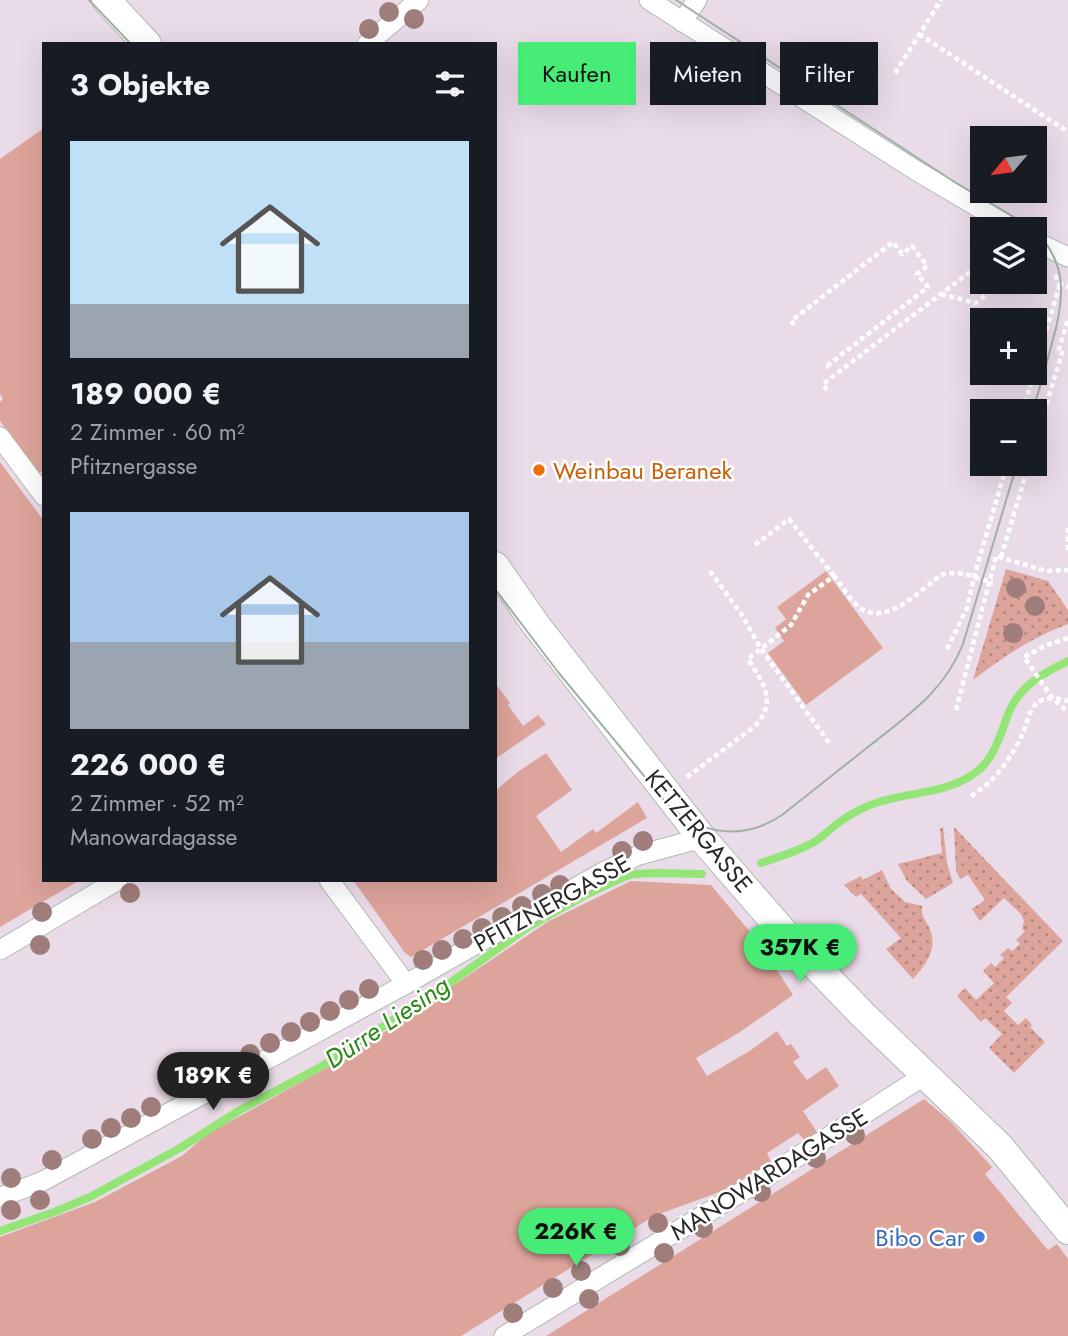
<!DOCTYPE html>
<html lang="de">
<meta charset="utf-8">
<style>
:root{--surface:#171b24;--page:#20242c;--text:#f1f3f6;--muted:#9ea1a6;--accent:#46ec75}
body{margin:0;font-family:Jost,sans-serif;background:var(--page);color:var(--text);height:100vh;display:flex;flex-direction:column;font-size:26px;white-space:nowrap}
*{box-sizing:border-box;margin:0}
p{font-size:23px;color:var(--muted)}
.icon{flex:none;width:38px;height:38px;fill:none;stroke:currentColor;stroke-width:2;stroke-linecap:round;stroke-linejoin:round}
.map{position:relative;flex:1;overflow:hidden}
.side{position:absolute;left:42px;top:42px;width:455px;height:840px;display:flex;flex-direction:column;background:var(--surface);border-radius:0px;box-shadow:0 7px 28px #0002}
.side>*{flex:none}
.top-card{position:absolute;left:518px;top:42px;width:444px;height:63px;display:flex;gap:14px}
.needle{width:46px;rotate:241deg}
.fabs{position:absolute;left:970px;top:126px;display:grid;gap:14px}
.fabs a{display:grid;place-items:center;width:77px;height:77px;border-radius:0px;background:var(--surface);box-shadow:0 7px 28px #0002;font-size:35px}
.price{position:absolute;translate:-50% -60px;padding:0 16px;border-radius:24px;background:var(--accent);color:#111;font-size:23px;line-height:46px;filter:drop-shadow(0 2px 4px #0008)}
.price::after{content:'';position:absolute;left:50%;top:42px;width:21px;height:16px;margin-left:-10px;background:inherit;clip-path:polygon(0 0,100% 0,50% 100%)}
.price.selected{background:#222;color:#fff}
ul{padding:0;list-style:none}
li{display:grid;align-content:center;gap:14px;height:371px;padding:0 28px}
li span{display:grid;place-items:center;height:217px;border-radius:0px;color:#555}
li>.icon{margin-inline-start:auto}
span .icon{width:126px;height:126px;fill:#fffc;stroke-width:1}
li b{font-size:30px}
h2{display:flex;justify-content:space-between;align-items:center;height:84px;padding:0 28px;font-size:30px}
.tag{padding:0 24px;border-radius:0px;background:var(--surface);box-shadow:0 7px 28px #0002;font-size:24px;line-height:63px}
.tag.selected{background:var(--accent);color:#111}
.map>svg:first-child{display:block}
</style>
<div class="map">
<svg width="1068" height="1336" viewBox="0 0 1068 1336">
<defs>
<pattern id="grass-dots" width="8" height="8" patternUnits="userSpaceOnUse" patternTransform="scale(1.75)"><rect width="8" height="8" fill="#dda49b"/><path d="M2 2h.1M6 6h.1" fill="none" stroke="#b3867e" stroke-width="1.8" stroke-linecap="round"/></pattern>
</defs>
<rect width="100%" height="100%" fill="#eadbe9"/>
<g fill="url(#grass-dots)">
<path d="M1006 569 1048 581 1068 610V624C1029 639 1006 655 973 680Z"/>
<path d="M943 827 947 863 953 883 926 899 907 881 898 864 942 853 940 829Z"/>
<path d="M954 827 1063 941 1006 997 1012 1003 1004 1011 1018 1025 1026 1018 1032 1025 1030 1027 1045 1042 1014 1073 989 1048 1002 1034 985 1018 981 1022 957 996 965 988 976 1000 994 983 983 971 991 963 995 967 1004 958 1000 955 1008 948 1012 951 1020 944 1016 940 1025 931 1022 929 1024 921 1021 914 1004 898 980 921 972 909 985 900 968 875 960 879 956 871Z"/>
<path d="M882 870 891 889 905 902 922 906C922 919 924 917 929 927 939 947 926 965 913 979L886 949 901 938 861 894 856 897 844 885 861 876 863 880Z"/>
</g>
<g fill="#dda49b">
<path d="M44 128V471L37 474 0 421V402L3 399 0 394V159Z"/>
<path d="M0 462 44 521V880H80L0 927Z"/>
<path d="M826 571 883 648 806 705 768 653 784 641 775 628 786 619 777 607Z"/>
<path d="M495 683 510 703 508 705 523 726 538 715 546 724 495 759Z"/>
<path d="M546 753 572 790 536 816 561 852 593 829 596 833 638 802 647 818 411 957 405 953 353 880H495V791L519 771Z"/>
<path d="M631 881 711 885 775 962 773 964 793 995 740 1032 696 1058 707 1076 751 1050 777 1031 787 1046 791 1044 800 1057 793 1062 807 1080 826 1067 839 1086 803 1111 817 1132 804 1140 798 1133 767 1153 771 1162 722 1191 654 1216 461 1336H0V1237L95 1202 182 1156 206 1135 355 1052 549 921Z"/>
<path d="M924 1099 950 1121 992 1167 985 1174 1048 1250 1057 1244 1068 1259V1336H546Z"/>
</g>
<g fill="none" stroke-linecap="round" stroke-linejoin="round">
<g stroke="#93e575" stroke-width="8">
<path d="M761 863C779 857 799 851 816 841 825 835 832 827 841 821 852 813 866 806 879 802 913 791 951 794 980 769 996 754 1001 732 1009 712 1021 685 1043 673 1068 661"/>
<path d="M0 1231 54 1212 90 1197 180 1148 240 1110 322 1066 447 985 528 927 587 894 624 877 634 874 656 873 702 874"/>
</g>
<g stroke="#afbbb3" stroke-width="21">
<g id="street">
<path d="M649 0 915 170 1015 229"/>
<path d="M682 22 697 0"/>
<path d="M367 44 419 0"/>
<path d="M1034 241 1068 257"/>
<path d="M0 437 44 496"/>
<path d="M329 880 406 984"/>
<path d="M0 950 118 880"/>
<path d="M0 1197 41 1182 152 1122 406 984 605 871 639 855 702 838"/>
<path d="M504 1336 763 1179 925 1075"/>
</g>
</g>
<g stroke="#afbbb3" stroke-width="30">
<g id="secondary">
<path d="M106 0 147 44"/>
<path d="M495 566 536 625 702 838 786 935 862 1014 1000 1147 1068 1230"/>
</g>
</g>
<g stroke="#fff" stroke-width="4.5" stroke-dasharray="5 3.5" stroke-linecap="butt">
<path d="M919 34 1068 132"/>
<path d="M895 73 941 0"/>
<path d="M1055 275 1060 284 1068 287"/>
<path d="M941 294 976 303 1001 282"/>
<path d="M794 325 791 321 893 242 902 254 912 246 927 266 917 274 928 287 827 366 825 363"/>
<path d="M1034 371 1060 284"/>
<path d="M827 390 823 384 975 268"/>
<path d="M1023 411 1034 373"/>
<path d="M1034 445 1062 353 1058 352 1068 319"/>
<path d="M1068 528V551"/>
<path d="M755 545 789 519 834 576"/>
<path d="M1001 557 1029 464"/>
<path d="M710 571 742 615 761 649 830 744"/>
<path d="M1068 638 1047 645 1024 657 1053 699 1068 712"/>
<path d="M947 649 967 608 974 577 1007 464"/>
<path d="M956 710 996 556 1046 571 1068 570"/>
<path d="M687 777 754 727C778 702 764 684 748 659L791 625 808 595 834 576C842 586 849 599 859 607 885 628 921 590 941 575 958 569 976 578 993 583"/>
<path d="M971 796C995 782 1011 758 1023 733 1027 724 1029 710 1037 703 1044 697 1060 698 1068 701"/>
</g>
<use href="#street" stroke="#fff" stroke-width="19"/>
<use href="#secondary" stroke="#fff" stroke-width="28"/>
<g stroke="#9fb2a5" stroke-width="2">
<path d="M89 0 131 44"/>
<path d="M676 0 956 183 1034 229"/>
<path d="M1033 411C1039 389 1046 366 1052 343 1065 299 1068 262 1034 230"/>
<path d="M495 589 558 672 669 806C703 836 745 840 782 815 811 792 840 769 868 747 907 716 944 692 963 644L1017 464"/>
</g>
</g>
<g fill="#9e7d7a">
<circle cx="389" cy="12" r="10"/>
<circle cx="414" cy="19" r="10"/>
<circle cx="369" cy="29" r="10"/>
<circle cx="1016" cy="588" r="10"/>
<circle cx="1035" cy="606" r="10"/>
<circle cx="1013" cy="633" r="10"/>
<circle cx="643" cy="841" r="10"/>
<circle cx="622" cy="851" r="10"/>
<circle cx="560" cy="885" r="10"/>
<circle cx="130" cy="893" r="10"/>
<circle cx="542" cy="894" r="10"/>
<circle cx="522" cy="906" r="10"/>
<circle cx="42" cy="912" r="10"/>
<circle cx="502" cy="917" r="10"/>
<circle cx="482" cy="928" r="10"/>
<circle cx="463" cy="939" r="10"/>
<circle cx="40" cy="945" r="10"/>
<circle cx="442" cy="950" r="10"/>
<circle cx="423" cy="960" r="10"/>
<circle cx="369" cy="989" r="10"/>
<circle cx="349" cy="1000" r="10"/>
<circle cx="330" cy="1011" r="10"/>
<circle cx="310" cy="1022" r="10"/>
<circle cx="291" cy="1032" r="10"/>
<circle cx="270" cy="1043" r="10"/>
<circle cx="250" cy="1054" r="10"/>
<circle cx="230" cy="1064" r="10"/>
<circle cx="211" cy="1075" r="10"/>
<circle cx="191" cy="1086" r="10"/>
<circle cx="151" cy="1107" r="10"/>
<circle cx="131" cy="1118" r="10"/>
<circle cx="111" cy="1128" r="10"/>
<circle cx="855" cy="1135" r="10"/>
<circle cx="92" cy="1139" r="10"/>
<circle cx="816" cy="1158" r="10"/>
<circle cx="52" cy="1160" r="10"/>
<circle cx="11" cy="1178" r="10"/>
<circle cx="761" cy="1192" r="10"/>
<circle cx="40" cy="1200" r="10"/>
<circle cx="11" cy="1210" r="10"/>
<circle cx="658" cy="1223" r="10"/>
<circle cx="703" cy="1228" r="10"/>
<circle cx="620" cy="1246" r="10"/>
<circle cx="664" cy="1253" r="10"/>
<circle cx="581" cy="1271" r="10"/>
<circle cx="553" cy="1288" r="10"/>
<circle cx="589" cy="1299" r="10"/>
<circle cx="513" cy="1313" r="10"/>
</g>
<circle fill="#e8710a" stroke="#fff" stroke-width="2.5" cx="539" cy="470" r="7"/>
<circle fill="#3f7fe0" stroke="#fff" stroke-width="2.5" cx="979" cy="1237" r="7"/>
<g text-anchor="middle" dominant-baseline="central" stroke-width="5" stroke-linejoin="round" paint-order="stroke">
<g font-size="24" fill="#c56008" stroke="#fff" text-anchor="start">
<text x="553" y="470">Weinbau Beranek</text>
</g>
<g font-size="24" fill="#292929" stroke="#fff">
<text transform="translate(699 831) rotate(50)">KETZERGASSE</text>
<text transform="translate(552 903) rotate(-29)">PFITZNERGASSE</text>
<text transform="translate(769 1174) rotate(-32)">MANOWARDAGASSE</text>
</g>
<g font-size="24" fill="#366cbe" stroke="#fff" text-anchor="end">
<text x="965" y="1237">Bibo Car</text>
</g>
<g font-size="26" font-style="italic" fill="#2c8817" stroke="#fff">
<text transform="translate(387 1022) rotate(-34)">Dürre Liesing</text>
</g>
</g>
</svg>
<div class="fabs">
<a><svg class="needle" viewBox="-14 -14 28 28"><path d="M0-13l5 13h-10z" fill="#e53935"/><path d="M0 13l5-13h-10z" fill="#9ea1a6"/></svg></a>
<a><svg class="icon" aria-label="layers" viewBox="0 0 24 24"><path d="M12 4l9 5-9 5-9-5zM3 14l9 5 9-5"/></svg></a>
<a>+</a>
<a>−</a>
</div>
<b class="price" style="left:800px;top:984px">357K €</b>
<b class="price selected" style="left:213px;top:1112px">189K €</b>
<b class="price" style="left:576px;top:1268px">226K €</b>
<div class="top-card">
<a class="tag selected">Kaufen</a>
<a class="tag">Mieten</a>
<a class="tag">Filter</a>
</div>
<section class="side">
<h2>3 Objekte<svg class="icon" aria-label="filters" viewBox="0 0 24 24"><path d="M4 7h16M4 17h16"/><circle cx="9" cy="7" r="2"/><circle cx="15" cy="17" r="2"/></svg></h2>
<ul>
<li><span style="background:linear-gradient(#bfe0f5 75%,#9aa5b1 0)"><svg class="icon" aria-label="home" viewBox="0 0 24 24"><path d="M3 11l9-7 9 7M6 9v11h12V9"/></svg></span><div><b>189 000 €</b><p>2 Zimmer · 60 m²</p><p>Pfitznergasse</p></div></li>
<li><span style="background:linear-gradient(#a9c7e8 60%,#9aa5b1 0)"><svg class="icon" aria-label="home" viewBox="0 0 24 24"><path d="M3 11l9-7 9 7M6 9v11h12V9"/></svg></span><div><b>226 000 €</b><p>2 Zimmer · 52 m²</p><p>Manowardagasse</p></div></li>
</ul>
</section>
</div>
